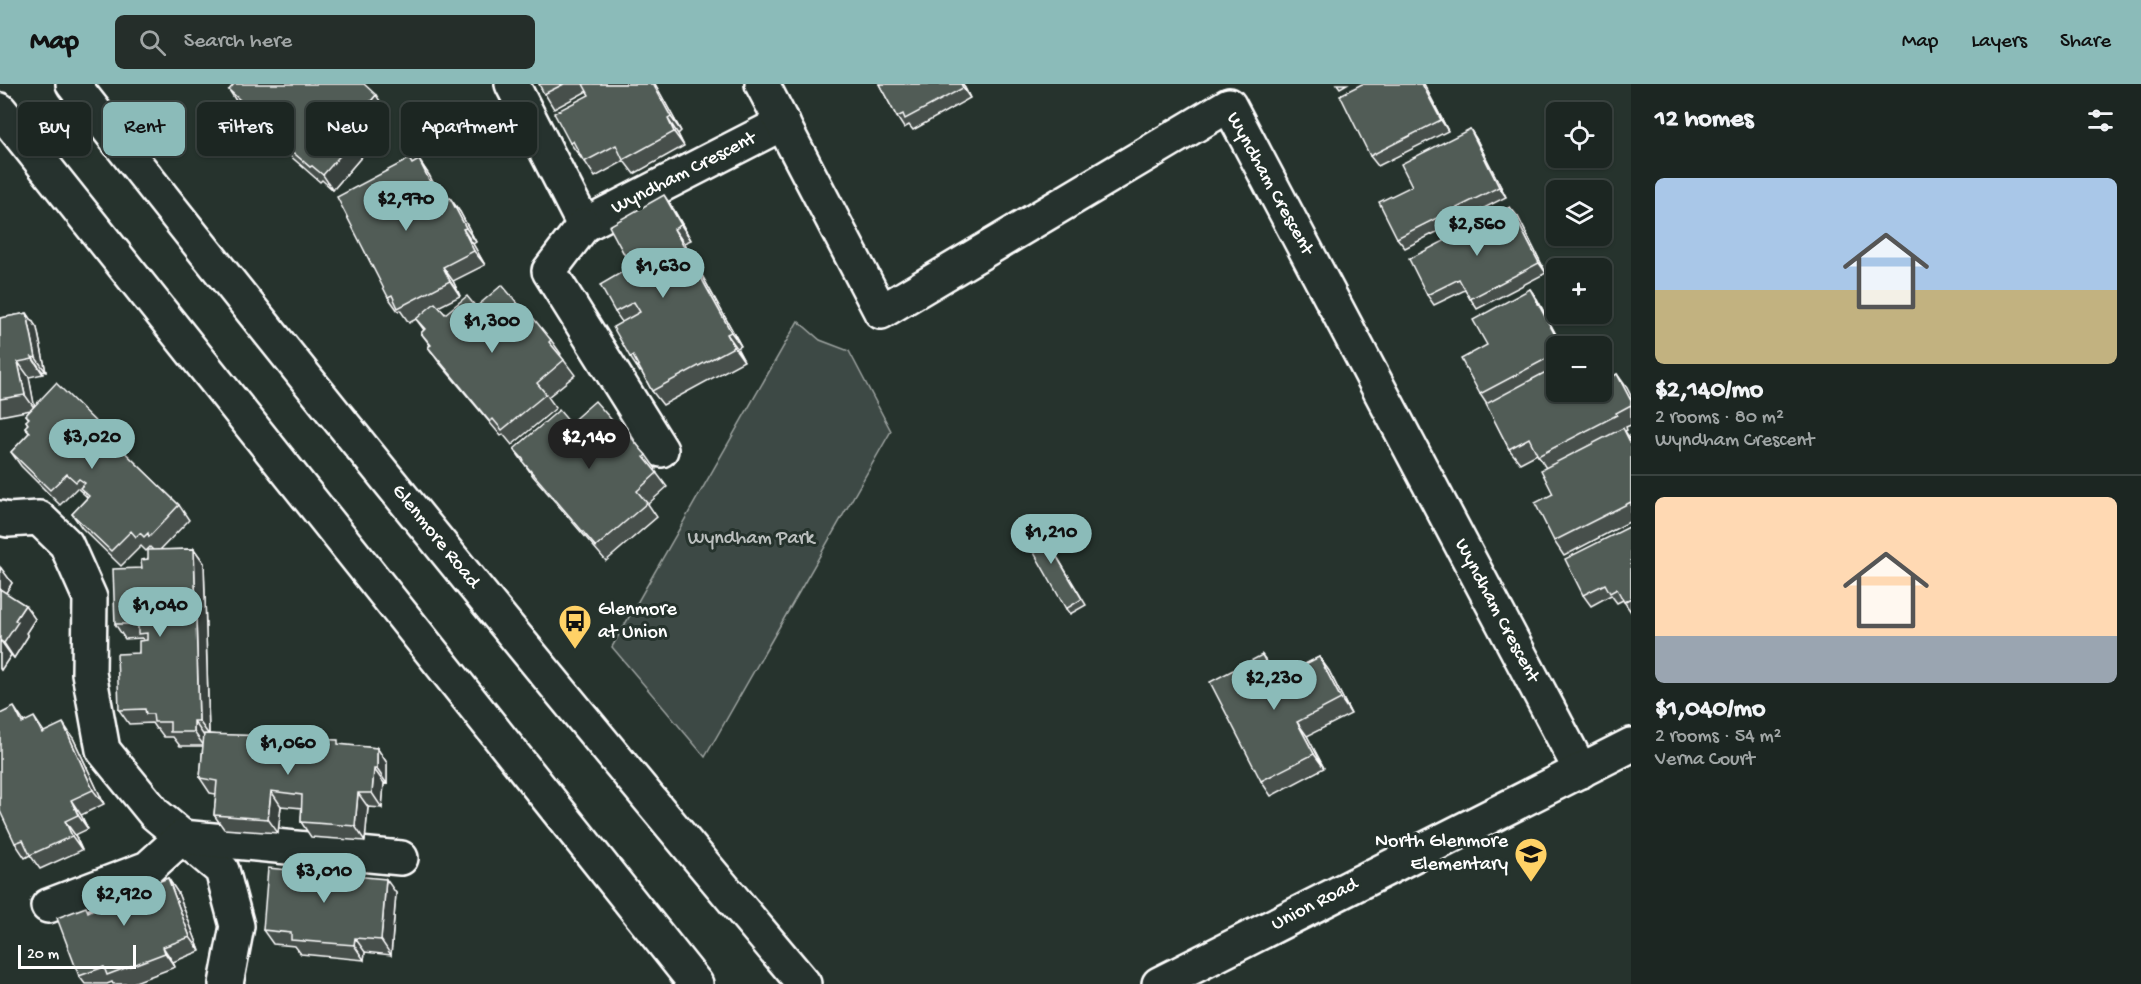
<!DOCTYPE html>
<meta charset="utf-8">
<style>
:root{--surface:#1c2622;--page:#252e2a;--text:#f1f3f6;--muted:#a0a5a5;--line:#3a4340;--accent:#8bbbb9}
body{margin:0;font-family:"Gochi Hand",sans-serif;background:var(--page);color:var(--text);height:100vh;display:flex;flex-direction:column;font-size:22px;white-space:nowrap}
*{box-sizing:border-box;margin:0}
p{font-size:20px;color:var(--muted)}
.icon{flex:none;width:33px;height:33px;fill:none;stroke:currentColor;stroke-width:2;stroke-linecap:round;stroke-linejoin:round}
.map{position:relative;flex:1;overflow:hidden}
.details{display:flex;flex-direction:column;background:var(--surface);width:510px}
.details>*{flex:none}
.guide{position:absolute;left:18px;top:18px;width:570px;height:54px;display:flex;gap:12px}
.buttons{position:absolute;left:1546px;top:18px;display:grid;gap:12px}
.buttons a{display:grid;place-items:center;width:66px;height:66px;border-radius:9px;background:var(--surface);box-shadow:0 2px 4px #0004,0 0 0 2px var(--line);font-size:30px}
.scale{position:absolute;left:18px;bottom:15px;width:118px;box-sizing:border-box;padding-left:6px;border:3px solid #fff;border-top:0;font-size:16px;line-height:21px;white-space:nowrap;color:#fff;-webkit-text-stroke:4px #26332d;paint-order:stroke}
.price{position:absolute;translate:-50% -51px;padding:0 14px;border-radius:21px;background:var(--accent);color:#111;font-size:20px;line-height:39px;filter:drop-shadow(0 2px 3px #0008)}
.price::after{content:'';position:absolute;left:50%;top:36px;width:18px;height:14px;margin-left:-9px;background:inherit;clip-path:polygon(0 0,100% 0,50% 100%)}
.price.on{background:#222;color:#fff}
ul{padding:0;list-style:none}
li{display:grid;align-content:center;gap:12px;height:318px;padding:0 24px}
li+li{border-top:2px solid var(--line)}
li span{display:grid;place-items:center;height:186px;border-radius:9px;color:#555}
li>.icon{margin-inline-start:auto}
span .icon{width:108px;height:108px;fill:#fffc;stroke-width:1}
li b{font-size:26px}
h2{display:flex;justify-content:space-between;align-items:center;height:72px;padding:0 24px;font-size:26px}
.pill{padding:0 21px;border-radius:9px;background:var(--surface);box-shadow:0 2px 4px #0004,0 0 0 2px var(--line);font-size:21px;line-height:54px}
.pill.on{background:var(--accent);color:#111}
header{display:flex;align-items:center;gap:36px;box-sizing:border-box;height:84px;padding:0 30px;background:var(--accent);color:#111}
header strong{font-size:28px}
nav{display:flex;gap:33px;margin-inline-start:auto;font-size:21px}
.search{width:420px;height:54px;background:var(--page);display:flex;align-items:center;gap:15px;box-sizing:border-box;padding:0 21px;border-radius:9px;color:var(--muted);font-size:22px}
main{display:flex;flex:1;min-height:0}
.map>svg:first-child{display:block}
</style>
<header>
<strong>Map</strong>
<div class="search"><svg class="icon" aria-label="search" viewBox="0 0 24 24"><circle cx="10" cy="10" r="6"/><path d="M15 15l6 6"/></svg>Search here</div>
<nav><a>Map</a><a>Layers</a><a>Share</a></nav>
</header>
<main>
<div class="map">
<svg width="1631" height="900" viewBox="0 0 1631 900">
<rect width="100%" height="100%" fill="#26332d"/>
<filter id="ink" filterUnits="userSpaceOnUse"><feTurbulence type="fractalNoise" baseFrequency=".0167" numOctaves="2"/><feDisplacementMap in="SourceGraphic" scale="12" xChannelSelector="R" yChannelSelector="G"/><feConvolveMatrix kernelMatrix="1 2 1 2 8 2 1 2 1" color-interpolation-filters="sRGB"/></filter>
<g filter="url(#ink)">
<path fill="#3e4944" stroke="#9ea4a2" stroke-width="1.5" d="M798 237 820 256 849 267 891 347 705 673 612 563Z"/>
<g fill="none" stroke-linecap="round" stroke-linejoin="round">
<g stroke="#fff" stroke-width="38">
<g id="street">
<path d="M512 0 584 141 783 39"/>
<path d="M762 0 881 228 1229 21 1581 687"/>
<path d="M584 141 549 187 661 366"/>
<path d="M0 434 8 436 39 434 66 460 90 514 89 589 103 666 155 730 222 786 237 842 226 900"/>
<path d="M48 822 148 784 182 753 401 774"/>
</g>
</g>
<g stroke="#fff" stroke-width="38">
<g id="secondary">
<path d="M73 0C311 304 555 604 804 900"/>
<path d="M0 26 696 900"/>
<path d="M1159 900 1631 661"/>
</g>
</g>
<use href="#street" stroke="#26332d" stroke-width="33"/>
<use href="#secondary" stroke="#26332d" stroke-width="33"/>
</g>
<g fill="#464f4b" stroke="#fff" stroke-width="1.5">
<path d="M539 0H655L681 47 678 50 684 62 634 90 624 77 595 93 582 73 581 74 570 59 589 11 587 7 554 25Z"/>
<path d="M879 0H963L970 14 913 46 909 41 904 44 897 33Z"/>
<path d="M1337 0H1347L1340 4Z"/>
<path d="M1424 0 1448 47 1378 82 1370 72Z"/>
<path d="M229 6 386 26 356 61 363 71 333 106 322 96 320 98 247 34Z"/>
<path d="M1470 45 1477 56 1506 113 1405 164 1397 154 1412 102Z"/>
<path d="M409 75 412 80 419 76 429 91 440 112 434 115 437 120 450 114 460 128 476 158 473 160 485 181 453 197 460 212 438 223 445 230 476 223 525 228 528 232 551 256 561 270 560 271 575 291 548 313 556 324 512 361 503 350 501 352 438 277 428 263 430 261 421 249 424 246 416 235 409 239 400 226 398 227 388 213Z"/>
<path d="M674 126 691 156 684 159 741 262 737 264 744 277 663 321 652 307 641 287 640 288 630 273 622 238 615 228 631 183Z"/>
<path d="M1518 133 1546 189 1477 225 1465 206 1434 221 1427 211Z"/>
<path d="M1530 205 1537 215 1562 262H1557V308H1602L1617 290 1631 312V341L1626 343 1627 346 1625 347 1631 356V437L1564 472 1554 457 1553 410 1546 384 1537 370 1520 379 1509 365 1486 319 1480 310 1487 261Z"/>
<path d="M27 229 37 244 46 288 42 287 43 290 29 293 34 322 107 349 114 358 179 421 189 436 160 466 194 465 204 479 209 650 279 658 341 661 377 664 387 679V700L384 699 382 724 368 723 365 757 311 753 301 738 302 724 281 722 278 749 224 745 214 731 216 710 210 709 200 694 203 662H180L173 653H164L158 645H156L152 639 129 640 119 626 143 556 142 554 125 555 115 540 142 484 153 466 150 463 146 467 141 462 121 482 82 444 72 430 87 414 86 412 77 404 60 421 21 382 11 368 29 349 25 343 28 340 26 337 29 335 26 331 31 326 0 332V234Z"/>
<path d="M570 339 617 342 621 347 646 371 656 385 655 387 667 403 648 420 657 433 606 477 533 392 514 365Z"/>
<path d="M1035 436 1086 521 1070 530 1066 525Z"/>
<path d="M1631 442V528L1623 516 1617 519 1611 511 1591 522 1583 511Z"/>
<path d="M0 483 12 499 5 509 25 521 35 535 26 549 28 552 14 574 11 571 1 586 0 585Z"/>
<path d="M1262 571 1272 585 1277 594 1319 573 1329 587 1351 630 1307 652 1324 684 1271 712 1261 697Z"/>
<path d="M24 638 44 648 73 654 104 720 81 731 88 745 75 751 82 766 40 785 30 771 25 774 15 759Z"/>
<path d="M351 781 359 792 396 809 391 871 365 868 364 876 301 870 295 862 273 860 263 846 300 787 302 790 305 791Z"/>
<path d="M168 794 178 809 200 867 173 878 175 883 130 900H113L112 898 107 900H85L79 892 92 826 131 796 139 808Z"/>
</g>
<g fill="#39403d" stroke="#fff" stroke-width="1.5">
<path d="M653 0H655L681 47 671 33Z"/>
<path d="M961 0H963L970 14 963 4Z"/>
<path d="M1422 0H1424L1448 47 1441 36Z"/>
<path d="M376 11 386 26 356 61 363 71 333 106 323 91 344 49Z"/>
<path d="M668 35 678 50 684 62 674 48Z"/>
<path d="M1470 45 1477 56 1506 113 1499 103Z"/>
<path d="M419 76 429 91 440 112 430 98Z"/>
<path d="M424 100 434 115 443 132 433 117Z"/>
<path d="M664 111 674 126 691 156 681 141Z"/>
<path d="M450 114 460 128 476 158 466 144Z"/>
<path d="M1510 123 1518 133 1546 189 1539 179Z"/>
<path d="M463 145 473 160 485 181 474 167Z"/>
<path d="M674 145 684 159 741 262 731 248Z"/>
<path d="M443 183 453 197 460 212 450 197Z"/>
<path d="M1530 205 1537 215 1562 262H1561Z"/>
<path d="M27 229 37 244 46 288 36 274Z"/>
<path d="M727 250 737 264 744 277 734 263Z"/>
<path d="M32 273 42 287 43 290 33 275Z"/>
<path d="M18 278 29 293 35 325 25 311Z"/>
<path d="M1617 290 1627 304 1631 312V317Z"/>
<path d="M194 465 204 479 209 651 199 637Z"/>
<path d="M1 484 12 499 2 515 0 512V487Z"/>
<path d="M25 521 35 535 26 549 28 552 14 574 4 559 15 536Z"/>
<path d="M1 557 11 571 1 586 0 584V558Z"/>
<path d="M1262 571 1272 585 1285 610 1275 596Z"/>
<path d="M1319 573 1329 587 1351 630 1341 615Z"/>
<path d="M14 623 24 638 22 639Z"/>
<path d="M34 633 44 648 52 664 42 649Z"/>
<path d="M194 637 204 652V662L194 648Z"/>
<path d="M1297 638 1307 652 1324 684 1314 670Z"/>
<path d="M63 639 73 654 104 720 93 706Z"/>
<path d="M377 664 387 679V700L377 685Z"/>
<path d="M374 685 384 699 382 724 372 709Z"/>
<path d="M271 707 281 722 278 749 268 735Z"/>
<path d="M358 709 368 723 365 757 355 742Z"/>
<path d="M71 716 81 731 88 745 78 731Z"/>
<path d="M65 737 75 751 82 766 72 752Z"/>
<path d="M351 781 361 796 350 795Z"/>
<path d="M168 794 178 809 200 867 190 853Z"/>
<path d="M386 795 396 809 391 871 381 856Z"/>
<path d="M131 796 141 811 136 810Z"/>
<path d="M355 854 365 868 364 876 354 861Z"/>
<path d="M163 863 173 878 175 883 165 869Z"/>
</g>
<g fill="#515c57" stroke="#fff" stroke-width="1.5">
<path d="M234 0H364L376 11 344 49 353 57 323 91 312 82 310 83 237 20 240 16 229 6Z"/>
<path d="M539 0H564L544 10Z"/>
<path d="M583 0H653L671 33 668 35 674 48 623 76 616 61 584 78 573 57 570 59 554 29 589 11Z"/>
<path d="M879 0H961L963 4 905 35 903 30 897 33Z"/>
<path d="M1362 0H1422L1441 36 1370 72 1340 11Z"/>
<path d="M1470 45 1499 103 1397 154 1379 118 1412 102 1401 80Z"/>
<path d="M409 75 412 80 419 76 430 98 424 100 433 117 413 128 415 132 450 114 466 144 463 145 474 167 443 183 450 197 398 224 392 211 388 213 337 113Z"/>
<path d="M664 111 681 141 674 145 731 248 727 250 734 263 652 307 633 272 630 273 613 243 640 228 634 218 615 228 600 201 631 183 609 142Z"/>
<path d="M1510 123 1539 179 1470 215 1459 195 1427 211 1409 175Z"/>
<path d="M502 201 525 228 498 250 501 254 530 230 551 256 549 258 564 276 537 299 546 310 502 346 493 335 490 338 428 263 431 261 421 249 425 245 416 235 435 219 445 230 467 212 476 223Z"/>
<path d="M1530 205 1561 262H1557V269L1480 310 1461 275 1487 261 1473 236Z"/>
<path d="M27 229 36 274 32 273 33 275 18 278 25 311 0 315V234Z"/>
<path d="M1557 282V308H1602V298L1617 290 1631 317V321L1616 329 1617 331 1538 372 1529 354 1509 365 1486 320Z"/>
<path d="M56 299 107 349 106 350 179 421 149 453 148 449 144 453 140 449 136 453 131 447 111 467 72 430 89 412 80 404 85 399 79 395 76 398 67 390 50 406 11 368 30 348 25 343 28 340 26 337 29 334 26 331Z"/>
<path d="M595 317 617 342 591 364 595 369 623 344 646 371 644 373 657 389 637 407 647 419 596 463 523 378 524 376 514 365 559 326 570 339Z"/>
<path d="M1623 344 1631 360V418L1554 457 1535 419 1553 410 1541 386Z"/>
<path d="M1035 436 1082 515 1066 525 1020 444Z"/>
<path d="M1631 442V514L1624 518 1617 505 1610 509 1605 500 1583 511 1565 475Z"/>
<path d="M194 465 199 637H194V648H170V638H154L153 630H146L145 625 119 626 117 570 139 569V557L147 556V549L138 550V540H115L113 485 142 484 141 476 148 475V466Z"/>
<path d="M0 505 25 521 15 536 18 538 4 559 1 557 0 558Z"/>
<path d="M1262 571 1275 596 1319 573 1341 615 1297 638 1314 670 1261 697 1210 598Z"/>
<path d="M14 623 22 639 34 633 42 649 63 639 93 706 71 716 78 731 65 737 72 752 30 771 23 756 15 759 0 727V630Z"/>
<path d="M204 650 274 652 275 658 307 660V655L338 656V660L377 664V685H374L372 709H358L355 742 301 738 302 711 271 707 268 735 214 731 217 697 200 694Z"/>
<path d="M307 778 351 781 350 795H354V792L386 795 381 856 355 854 354 861 291 856V849L263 846 268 784 300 787 301 790 305 791Z"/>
<path d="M168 794 190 853 163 863 165 869 107 891 104 883 79 892 57 834 86 823 88 828 92 826 88 813 131 796 136 810 139 809 138 806Z"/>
</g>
</g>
<defs>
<g id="bus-pin" transform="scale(1.725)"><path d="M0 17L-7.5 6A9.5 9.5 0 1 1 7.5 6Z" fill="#ffd166" stroke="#26332d"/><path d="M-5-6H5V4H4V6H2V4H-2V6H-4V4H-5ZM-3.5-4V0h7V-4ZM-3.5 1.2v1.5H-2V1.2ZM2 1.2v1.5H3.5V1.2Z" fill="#111"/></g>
<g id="school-pin" transform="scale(1.725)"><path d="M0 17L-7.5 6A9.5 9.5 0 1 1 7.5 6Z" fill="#ffd166" stroke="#26332d"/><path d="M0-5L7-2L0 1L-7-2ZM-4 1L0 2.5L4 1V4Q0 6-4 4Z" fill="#111"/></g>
</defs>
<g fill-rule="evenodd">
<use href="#bus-pin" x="575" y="537"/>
<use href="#school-pin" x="1531" y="770"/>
</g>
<g text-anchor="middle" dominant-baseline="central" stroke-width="6" stroke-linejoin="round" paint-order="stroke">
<g font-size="20" fill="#fff" stroke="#26332d">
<text transform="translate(684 90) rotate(-27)">Wyndham Crescent</text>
<text transform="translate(1269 100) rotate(61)">Wyndham Crescent</text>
<text transform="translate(435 453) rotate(51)">Glenmore Road</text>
<text transform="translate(1496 527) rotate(62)">Wyndham Crescent</text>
<text transform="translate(1315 821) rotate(-27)">Union Road</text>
</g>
<g font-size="20" fill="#bbbfbe" stroke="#26332d">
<text x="751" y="455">Wyndham Park</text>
</g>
<g font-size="20" fill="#fff" stroke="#26332d" text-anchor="start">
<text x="598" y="526">Glenmore<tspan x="598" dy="23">at Union</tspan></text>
<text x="1508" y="758" text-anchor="end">North Glenmore<tspan x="1508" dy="23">Elementary</tspan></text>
</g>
</g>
</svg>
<div class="buttons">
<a><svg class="icon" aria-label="locate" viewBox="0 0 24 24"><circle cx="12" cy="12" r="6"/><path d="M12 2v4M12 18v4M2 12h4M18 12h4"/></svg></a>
<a><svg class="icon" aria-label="layers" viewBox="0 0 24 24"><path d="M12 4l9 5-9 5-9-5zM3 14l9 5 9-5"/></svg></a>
<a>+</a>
<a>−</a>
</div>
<div class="scale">20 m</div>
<b class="price" style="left:406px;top:148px">$2,970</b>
<b class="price" style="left:1477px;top:173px">$2,560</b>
<b class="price" style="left:663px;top:215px">$1,630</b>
<b class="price" style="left:492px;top:270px">$1,300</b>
<b class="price" style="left:92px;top:386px">$3,020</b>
<b class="price on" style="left:589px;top:386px">$2,140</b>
<b class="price" style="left:1051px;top:481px">$1,210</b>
<b class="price" style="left:160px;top:554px">$1,040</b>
<b class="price" style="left:1274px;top:627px">$2,230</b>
<b class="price" style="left:288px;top:692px">$1,060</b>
<b class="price" style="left:324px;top:820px">$3,010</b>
<b class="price" style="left:124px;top:843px">$2,920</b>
<div class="guide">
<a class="pill">Buy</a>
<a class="pill on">Rent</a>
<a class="pill">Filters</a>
<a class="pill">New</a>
<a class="pill">Apartment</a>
</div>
</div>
<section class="details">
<h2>12 homes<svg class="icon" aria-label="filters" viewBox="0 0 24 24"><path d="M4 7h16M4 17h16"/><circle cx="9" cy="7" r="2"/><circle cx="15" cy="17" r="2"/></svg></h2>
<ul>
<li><span style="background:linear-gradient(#a9c7e8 60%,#c2b280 0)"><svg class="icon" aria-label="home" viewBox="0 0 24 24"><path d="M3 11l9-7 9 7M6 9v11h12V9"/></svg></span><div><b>$2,140/mo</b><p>2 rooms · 80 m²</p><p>Wyndham Crescent</p></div></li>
<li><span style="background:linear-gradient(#ffd9b3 75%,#9aa5b1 0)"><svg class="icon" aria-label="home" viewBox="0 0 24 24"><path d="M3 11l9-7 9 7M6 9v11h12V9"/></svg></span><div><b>$1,040/mo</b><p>2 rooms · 54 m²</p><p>Verna Court</p></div></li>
</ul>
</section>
</main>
